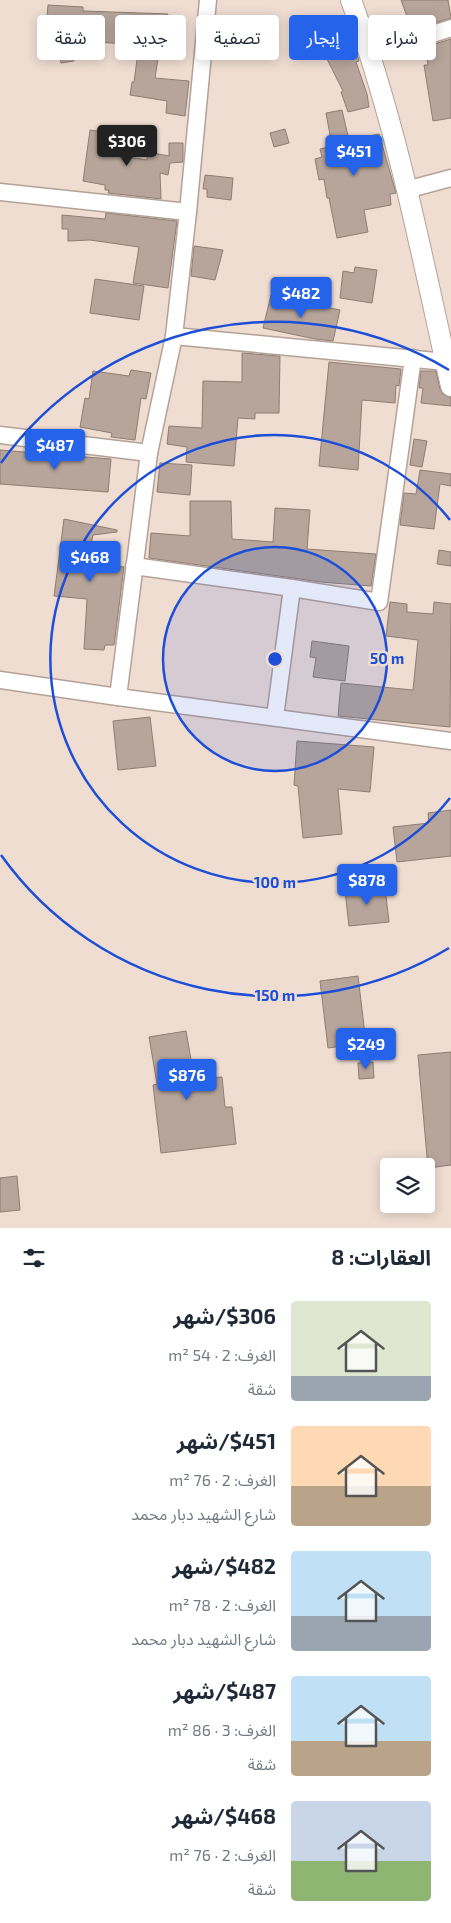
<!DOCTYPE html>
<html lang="ar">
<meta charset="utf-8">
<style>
:root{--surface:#fff;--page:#f6f6f7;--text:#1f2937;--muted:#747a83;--accent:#2563eb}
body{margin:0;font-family:"Exo 2","Noto Sans Arabic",sans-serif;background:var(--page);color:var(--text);direction:rtl;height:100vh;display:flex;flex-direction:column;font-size:19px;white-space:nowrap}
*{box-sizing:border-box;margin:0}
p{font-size:16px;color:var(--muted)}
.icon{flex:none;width:28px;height:28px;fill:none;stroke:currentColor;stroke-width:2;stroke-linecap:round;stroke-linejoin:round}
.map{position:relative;height:1228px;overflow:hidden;direction:ltr}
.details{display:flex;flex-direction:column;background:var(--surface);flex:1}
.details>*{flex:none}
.banner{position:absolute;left:15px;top:15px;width:421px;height:45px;direction:rtl;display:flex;gap:10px}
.controls{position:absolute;left:380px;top:1158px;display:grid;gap:10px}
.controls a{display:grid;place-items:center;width:55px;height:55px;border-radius:5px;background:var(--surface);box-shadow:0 2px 12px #0003;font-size:25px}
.price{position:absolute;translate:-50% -42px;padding:0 11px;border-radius:5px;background:var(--accent);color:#fff;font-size:16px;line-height:32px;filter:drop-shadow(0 1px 2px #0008)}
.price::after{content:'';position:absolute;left:50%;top:30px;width:15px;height:11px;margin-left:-8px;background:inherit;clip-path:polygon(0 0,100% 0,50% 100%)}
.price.selected{background:#222;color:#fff}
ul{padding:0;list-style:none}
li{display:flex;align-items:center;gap:15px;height:125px;padding:0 20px}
li span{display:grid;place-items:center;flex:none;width:140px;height:100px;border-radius:5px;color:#555}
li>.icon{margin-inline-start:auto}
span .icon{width:60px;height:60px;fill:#fffc;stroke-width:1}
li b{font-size:21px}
h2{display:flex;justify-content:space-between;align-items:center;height:60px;padding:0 20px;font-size:21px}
.chip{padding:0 18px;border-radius:5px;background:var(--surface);box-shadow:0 2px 12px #0003;font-size:18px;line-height:45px}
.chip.selected{background:var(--accent);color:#fff}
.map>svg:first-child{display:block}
</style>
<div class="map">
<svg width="451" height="1228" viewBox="0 0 451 1228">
<rect width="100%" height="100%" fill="#efddd2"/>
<g fill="#b7a59b" stroke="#8d7d73">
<path d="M401 0H448L451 18 412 30Z"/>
<path d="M48 5 83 7V11L168 14 166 46H160L155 78 189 81 185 116 166 113 167 101 130 95 132 82H134L139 45 71 40 74 61 61 63 56 37 58 18 47 17Z"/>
<path d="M341 20 343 25 347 24 356 51 359 61 356 62 367 94 369 107 348 112 341 92 343 91 326 57 323 58 318 43 324 42 319 26Z"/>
<path d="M451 39V118L433 121 424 65H428L425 47Z"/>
<path d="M342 110 349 140 379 134 396 193 390 194 391 205 364 210 368 232 337 238 329 198H327L324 179 319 180 315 159 322 157 320 149 332 146 326 113Z"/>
<path d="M285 129 289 143 274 147 270 133Z"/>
<path d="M90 130 123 135V156L147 160 148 152 169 156V143H183V162L170 163 168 175 160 173 161 199 108 193 109 190H105V185L83 181Z"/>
<path d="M205 175 233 178 231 200 207 197V189H203Z"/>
<path d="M106 213 177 221 168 288 133 283 139 247 90 240 68 241V229H62V215L105 219Z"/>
<path d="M194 246 223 250 215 280 191 276Z"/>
<path d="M355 267 377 270 372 303 340 298 343 271 354 273Z"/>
<path d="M95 279 144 286 139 320 90 313Z"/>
<path d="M271 295 340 310 333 341 315 339 263 328Z"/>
<path d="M242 353 280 356 279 413H255V419L238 418 234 466 186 462 187 447 167 444 169 426 202 428 203 381 242 382Z"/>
<path d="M329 362 401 369 399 386 396 385 395 403 362 400 358 470 319 466Z"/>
<path d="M131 370 151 373 146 399 141 398 135 440 111 437 112 433 80 427 85 398 89 399 93 371 129 376Z"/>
<path d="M421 371H436L440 389 443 394 451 398V406L421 403 423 388H419Z"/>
<path d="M414 439 427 441 422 467 410 465Z"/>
<path d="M0 450 111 459 108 492 0 484Z"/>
<path d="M160 463 192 465 190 495 157 492Z"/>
<path d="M420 470 451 474V486L440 484 434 529 400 525 404 493 416 494Z"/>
<path d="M190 501H231L232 539 273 542 275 508 310 510 307 549 376 554 371 586 321 582 149 558 151 533 190 536Z"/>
<path d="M64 519 117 530V532L93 535 87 563 124 567 114 645H105L104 650 84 649 87 599 54 596Z"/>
<path d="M439 550 451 552V566L437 564Z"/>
<path d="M390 602 407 604V612L433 614 434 602 451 604 450 727 338 716 341 683 413 690 418 640 386 636Z"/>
<path d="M312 641 349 646 345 681 313 677 316 658 310 657Z"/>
<path d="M150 717 156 766 118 770 113 721Z"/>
<path d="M297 741 374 747 370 792 338 789 342 834 303 838 298 786 294 785Z"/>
<path d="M451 810V856L397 862 393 827 429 823 428 813Z"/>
<path d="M385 887 389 922 349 926 345 891Z"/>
<path d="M358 976 366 1043 328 1048 320 981Z"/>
<path d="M186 1031 192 1065 179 1067 182 1089 208 1086 207 1078 222 1077 225 1107H232L236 1144 161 1153 153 1085 157 1084 149 1037Z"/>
<path d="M451 1052V1165L428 1168 418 1055Z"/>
<path d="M373 1062 374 1078 359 1079 358 1063Z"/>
<path d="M17 1176 20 1210 0 1212V1178Z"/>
</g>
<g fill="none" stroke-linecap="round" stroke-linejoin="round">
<g stroke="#b4a298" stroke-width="19">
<g id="minor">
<path d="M208 0 188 212 174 336 149 453 118 697 451 741"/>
<path d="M371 54 451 28"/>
<path d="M406 190 451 178"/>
<path d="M0 192 188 212"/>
<path d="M174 336 446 362"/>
<path d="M0 435 149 453"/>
<path d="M134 566 292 588 275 717"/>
<path d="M292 588 379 602 413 358"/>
<path d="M0 680 118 697"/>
</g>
</g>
<g stroke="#b4a298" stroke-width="22">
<path id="tertiary" d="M351 0C397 125 422 257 451 386"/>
</g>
<use href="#minor" stroke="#fff" stroke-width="16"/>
<use href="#tertiary" stroke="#fff" stroke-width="20"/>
</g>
<circle cx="275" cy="659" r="112" fill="#1d4ed8" fill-opacity=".12"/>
<g fill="none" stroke="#1d4ed8" stroke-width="2.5">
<circle cx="275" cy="659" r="112"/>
<path d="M450 798A224 224 0 1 1 450 520"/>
<path d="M449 948A337 337 0 0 1 1 855M1 463A337 337 0 0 1 449 370"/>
</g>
<circle cx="275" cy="659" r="8" fill="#1d4ed8" stroke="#efddd2" stroke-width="2.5"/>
<g font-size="15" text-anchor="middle" font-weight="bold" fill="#1d4ed8" stroke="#efddd2" stroke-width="5" stroke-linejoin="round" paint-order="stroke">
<text x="387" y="664">50 m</text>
<text x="275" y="888">100 m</text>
<text x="275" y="1001">150 m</text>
</g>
</svg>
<div class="controls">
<a><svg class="icon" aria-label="layers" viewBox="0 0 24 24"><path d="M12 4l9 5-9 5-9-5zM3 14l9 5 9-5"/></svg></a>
</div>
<b class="price selected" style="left:127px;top:167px">$306</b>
<b class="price" style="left:354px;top:177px">$451</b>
<b class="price" style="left:301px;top:319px">$482</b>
<b class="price" style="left:55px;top:471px">$487</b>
<b class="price" style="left:90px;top:583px">$468</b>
<b class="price" style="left:367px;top:906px">$878</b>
<b class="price" style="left:366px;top:1070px">$249</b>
<b class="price" style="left:187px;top:1101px">$876</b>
<div class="banner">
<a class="chip">شراء</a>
<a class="chip selected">إيجار</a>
<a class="chip">تصفية</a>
<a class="chip">جديد</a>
<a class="chip">شقة</a>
</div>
</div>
<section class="details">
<h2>العقارات: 8<svg class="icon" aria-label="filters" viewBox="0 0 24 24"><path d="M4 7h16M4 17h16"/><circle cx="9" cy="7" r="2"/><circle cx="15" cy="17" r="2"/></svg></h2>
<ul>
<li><span style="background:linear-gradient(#dfe7d0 75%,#9aa5b1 0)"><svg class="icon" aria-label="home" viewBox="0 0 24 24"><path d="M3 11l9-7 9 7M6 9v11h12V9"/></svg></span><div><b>$306/شهر</b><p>الغرف: 2 · 54 m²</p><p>شقة</p></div></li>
<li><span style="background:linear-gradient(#ffd9b3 60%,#b9a48a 0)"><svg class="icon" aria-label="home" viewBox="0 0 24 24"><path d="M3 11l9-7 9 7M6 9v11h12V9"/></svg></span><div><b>$451/شهر</b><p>الغرف: 2 · 76 m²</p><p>شارع الشهيد دبار محمد</p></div></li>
<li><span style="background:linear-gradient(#bfe0f5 65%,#9aa5b1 0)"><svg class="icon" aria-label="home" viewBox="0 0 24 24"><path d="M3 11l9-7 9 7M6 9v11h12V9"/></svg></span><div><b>$482/شهر</b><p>الغرف: 2 · 78 m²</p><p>شارع الشهيد دبار محمد</p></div></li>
<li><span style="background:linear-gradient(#bfe0f5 65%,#b9a48a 0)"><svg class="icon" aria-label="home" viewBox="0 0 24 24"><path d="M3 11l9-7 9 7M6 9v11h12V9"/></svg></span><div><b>$487/شهر</b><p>الغرف: 3 · 86 m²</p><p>شقة</p></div></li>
<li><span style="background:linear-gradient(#c9d6e8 60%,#8fb573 0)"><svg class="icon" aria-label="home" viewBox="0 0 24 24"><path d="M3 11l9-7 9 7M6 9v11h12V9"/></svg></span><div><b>$468/شهر</b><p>الغرف: 2 · 76 m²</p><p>شقة</p></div></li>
</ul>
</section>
